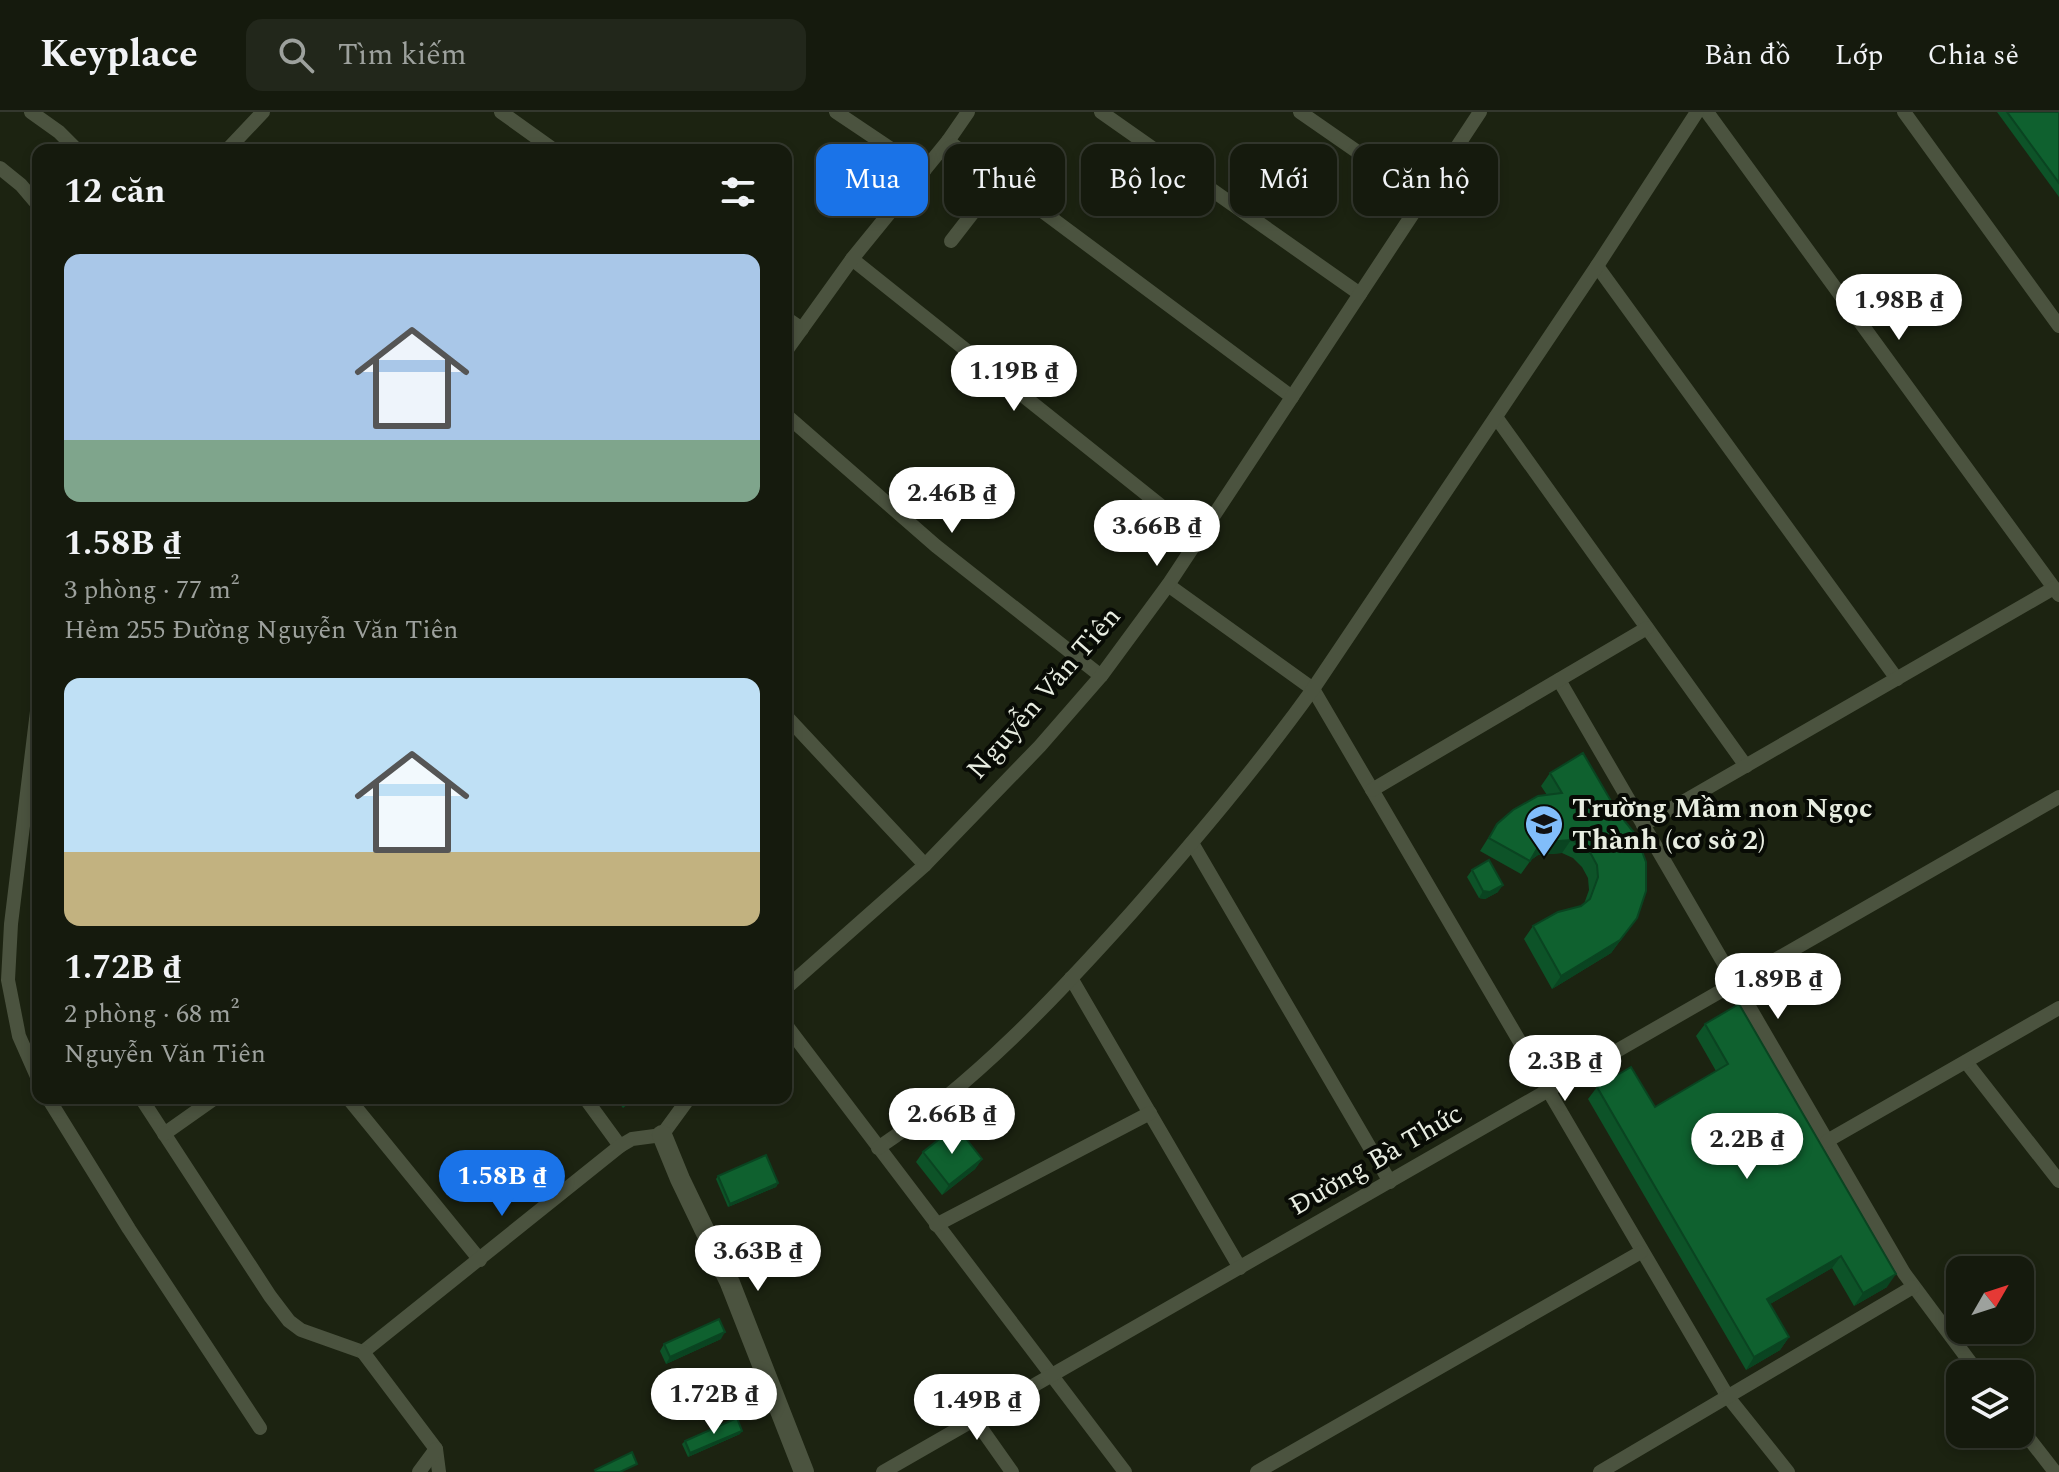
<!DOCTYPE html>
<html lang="vi">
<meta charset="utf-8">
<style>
:root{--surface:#151a0d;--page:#22271b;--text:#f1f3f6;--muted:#9da19d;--line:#34382e;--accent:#1a73e8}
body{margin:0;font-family:Spectral,serif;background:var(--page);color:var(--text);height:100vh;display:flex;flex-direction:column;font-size:30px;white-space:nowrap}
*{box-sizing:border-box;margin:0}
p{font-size:26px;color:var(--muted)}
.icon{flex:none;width:44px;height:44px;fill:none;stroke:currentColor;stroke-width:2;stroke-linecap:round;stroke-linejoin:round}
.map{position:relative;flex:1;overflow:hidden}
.sheet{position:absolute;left:32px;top:32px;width:760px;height:960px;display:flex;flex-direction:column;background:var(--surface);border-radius:16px;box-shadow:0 4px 12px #0003,0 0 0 2px var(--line)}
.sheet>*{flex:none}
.guide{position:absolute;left:816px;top:32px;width:760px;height:72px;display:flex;gap:16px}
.needle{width:52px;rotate:51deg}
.buttons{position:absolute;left:1946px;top:1144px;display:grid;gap:16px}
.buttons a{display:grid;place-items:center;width:88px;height:88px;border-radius:16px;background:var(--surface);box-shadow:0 4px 12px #0003,0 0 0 2px var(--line);font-size:40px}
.price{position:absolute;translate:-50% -68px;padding:0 18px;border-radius:28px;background:#fff;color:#222;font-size:26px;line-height:52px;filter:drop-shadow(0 2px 4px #0008)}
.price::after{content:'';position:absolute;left:50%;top:48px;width:24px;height:18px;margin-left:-12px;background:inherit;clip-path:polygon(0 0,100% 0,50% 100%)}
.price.on{background:var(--accent);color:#fff}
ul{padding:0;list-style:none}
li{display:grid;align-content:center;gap:16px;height:424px;padding:0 32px}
li span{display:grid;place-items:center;height:248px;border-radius:16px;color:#555}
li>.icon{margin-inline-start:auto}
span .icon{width:144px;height:144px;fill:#fffc;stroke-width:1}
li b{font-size:34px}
h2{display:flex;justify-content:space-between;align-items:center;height:96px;padding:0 32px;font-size:34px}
.chip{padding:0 28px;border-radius:16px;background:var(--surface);box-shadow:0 4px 12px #0003,0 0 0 2px var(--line);font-size:28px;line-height:72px}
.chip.on{background:var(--accent);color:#fff}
header{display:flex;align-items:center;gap:48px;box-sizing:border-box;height:112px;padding:0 40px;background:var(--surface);border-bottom:2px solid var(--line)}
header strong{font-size:38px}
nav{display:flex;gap:44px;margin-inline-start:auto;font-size:28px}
.search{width:560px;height:72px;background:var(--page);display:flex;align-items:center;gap:20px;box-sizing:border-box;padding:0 28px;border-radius:16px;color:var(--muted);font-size:30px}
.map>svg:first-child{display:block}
</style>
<header>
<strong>Keyplace</strong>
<div class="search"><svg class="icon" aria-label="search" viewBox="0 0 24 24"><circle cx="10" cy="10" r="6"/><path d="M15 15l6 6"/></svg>Tìm kiếm</div>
<nav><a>Bản đồ</a><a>Lớp</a><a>Chia sẻ</a></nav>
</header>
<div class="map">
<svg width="2059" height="1360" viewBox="0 0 2059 1360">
<rect width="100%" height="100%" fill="#1c2311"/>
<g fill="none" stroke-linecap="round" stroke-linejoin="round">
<g stroke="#4b533f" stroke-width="14">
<path d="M31 0 59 20 77 38"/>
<path d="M501 0 554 38"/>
<path d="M836 0 924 59"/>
<path d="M1101 0 1360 182"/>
<path d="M1300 0 1424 86"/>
<path d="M1707 0 2059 483"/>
<path d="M1904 0 2059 214"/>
<path d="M948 29 1292 285"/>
<path d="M227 38 263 0"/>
<path d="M0 56 21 73 38 93"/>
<path d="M951 129 999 67"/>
<path d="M852 147 1200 425"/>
<path d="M1597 154 1897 567"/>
<path d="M786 206 802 217"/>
<path d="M786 239 852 147 948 29 968 0"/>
<path d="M786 303 936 434 1101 564"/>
<path d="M1496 305 1746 654"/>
<path d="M1168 473 1313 577 1728 1285 1788 1360"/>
<path d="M1559 568 1904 1161 1979 1262"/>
<path d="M38 591 11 812 8 868 19 924 38 967"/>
<path d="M786 604 925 753"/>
<path d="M1372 678 1647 516"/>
<path d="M1643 713 2054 476"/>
<path d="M1192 731 1390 1070"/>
<path d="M1071 866 1240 1156"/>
<path d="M786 876 925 753 1040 634 1101 564 1168 473 1480 0"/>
<path d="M786 913 1125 1360"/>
<path d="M1966 950 2059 1069"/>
<path d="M48 986 129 1117 260 1316"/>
<path d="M141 986 270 1184 289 1209 301 1218 363 1240"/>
<path d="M348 986 480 1148"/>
<path d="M585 986 620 1034"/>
<path d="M164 1022 215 986"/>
<path d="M1827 1029 2059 896"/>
<path d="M878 1036C975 971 1055 886 1132 800 1195 728 1257 655 1313 577L1597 154 1697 0"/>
<path d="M936 1113 1150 1001"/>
<path d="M363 1240 620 1034 632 1027 662 1023 689 986"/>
<path d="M363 1240 436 1337 439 1360"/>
<path d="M976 1309 1012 1360"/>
<path d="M2020 1315 2055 1360"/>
<path d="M419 1360 436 1337"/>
<path d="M883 1360 2059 685"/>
<path d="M1257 1360 1641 1140"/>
<path d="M1600 1360 1913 1175"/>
</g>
<path stroke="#4b533f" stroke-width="20" d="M662 1023 680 1067 730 1171 804 1360"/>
</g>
<g fill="#0d5328">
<path d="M1997 0H2059V85Z"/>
<path d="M1550 661 1637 806 1611 841 1552 877 1524 827 1533 814 1581 794 1584 792 1589 778 1588 766 1582 755 1573 746 1562 741 1538 743 1531 748 1521 762 1480 739 1497 712 1547 683 1541 674Z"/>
<path d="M1472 758 1498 780 1485 787 1479 786 1467 765Z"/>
<path d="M1705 912 1887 1175 1854 1194 1832 1156 1770 1192 1789 1225 1780 1238 1746 1258 1588 987 1597 975 1655 995 1716 959 1696 924Z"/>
<path d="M615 986H636L623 996Z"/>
<path d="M923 1040 982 1047 975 1057 942 1083 916 1050Z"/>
<path d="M718 1064 778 1071 776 1075 728 1095 716 1067Z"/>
<path d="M721 1227 666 1252 660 1239 664 1232Z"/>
<path d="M740 1322 688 1345 682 1332 685 1329Z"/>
</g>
<g fill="#0a4421">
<path d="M1571 728 1562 741 1538 743 1528 750 1537 737 1547 730Z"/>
<path d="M1503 773 1498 780 1485 787 1479 786 1483 779Z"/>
<path d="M1637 806 1611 841 1552 877 1561 864Z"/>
<path d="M982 1047 975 1057 942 1083 949 1073Z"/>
<path d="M778 1071 776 1075 728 1095 730 1092Z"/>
<path d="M1841 1144 1832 1156 1758 1199 1767 1187Z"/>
<path d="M1896 1162 1887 1175 1854 1194 1863 1181Z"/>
<path d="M725 1220 721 1227 666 1252 670 1245Z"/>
<path d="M1789 1225 1780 1238 1746 1258 1754 1245Z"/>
<path d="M742 1319 740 1322 688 1345 690 1341Z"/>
</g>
<g fill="#0f612f" stroke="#0a4421" stroke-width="2">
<path d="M2007 0H2059V71Z"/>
<path d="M1583 641 1618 701 1636 723 1646 750V779L1637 806 1620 828 1561 864 1533 814 1558 800 1581 794 1590 787 1598 765 1597 753 1591 742 1582 733 1571 728 1547 730 1537 737 1530 749 1489 726 1497 712 1513 698 1538 684 1562 681 1550 661Z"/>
<path d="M1489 748 1503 773 1490 780 1483 779 1472 758Z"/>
<path d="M1739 892 1896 1162 1863 1181 1841 1144 1767 1187 1789 1225 1754 1245 1597 975 1631 955 1655 995 1728 952 1705 912Z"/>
<path d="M620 986H634L625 993Z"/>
<path d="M956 1014 982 1047 949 1073 923 1040Z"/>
<path d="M766 1043 778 1071 730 1092 718 1064Z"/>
<path d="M719 1207 725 1220 670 1245 664 1232Z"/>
<path d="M737 1306 742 1319 690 1341 685 1329Z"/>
<path d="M632 1340 637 1352 620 1360H596L595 1358Z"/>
</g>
<defs>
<g id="school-pin" transform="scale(2)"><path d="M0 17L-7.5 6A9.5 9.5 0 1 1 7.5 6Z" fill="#81bdfa" stroke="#080b05"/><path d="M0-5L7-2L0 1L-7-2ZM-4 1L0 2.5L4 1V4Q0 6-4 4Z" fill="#111"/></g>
</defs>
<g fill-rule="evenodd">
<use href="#school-pin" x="1544" y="712"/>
</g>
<g text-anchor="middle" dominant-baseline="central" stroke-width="8" stroke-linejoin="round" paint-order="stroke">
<g font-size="28" fill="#e8ede1" stroke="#080b05">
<text transform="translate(1044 581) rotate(-49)">Nguyễn Văn Tiên</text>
<text transform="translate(1376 1048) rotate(-30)">Đường Bà Thức</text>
</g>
<g font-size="28" font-weight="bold" fill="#e8ede1" stroke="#080b05" text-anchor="start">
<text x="1572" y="696">Trường Mầm non Ngọc<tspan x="1572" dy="32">Thành (cơ sở 2)</tspan></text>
</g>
</g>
</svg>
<div class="buttons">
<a><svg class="needle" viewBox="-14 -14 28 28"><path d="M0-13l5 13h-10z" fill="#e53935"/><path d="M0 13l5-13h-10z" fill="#9da19d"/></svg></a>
<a><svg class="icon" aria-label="layers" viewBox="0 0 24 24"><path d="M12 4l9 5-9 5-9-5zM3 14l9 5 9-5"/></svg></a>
</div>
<b class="price" style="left:1899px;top:230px">1.98B ₫</b>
<b class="price" style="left:1014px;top:301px">1.19B ₫</b>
<b class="price" style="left:952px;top:423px">2.46B ₫</b>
<b class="price" style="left:1157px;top:456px">3.66B ₫</b>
<b class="price" style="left:1778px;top:909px">1.89B ₫</b>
<b class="price" style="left:1565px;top:991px">2.3B ₫</b>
<b class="price" style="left:952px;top:1044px">2.66B ₫</b>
<b class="price" style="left:1747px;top:1069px">2.2B ₫</b>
<b class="price on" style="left:502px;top:1106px">1.58B ₫</b>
<b class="price" style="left:758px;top:1181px">3.63B ₫</b>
<b class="price" style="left:714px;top:1324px">1.72B ₫</b>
<b class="price" style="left:977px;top:1330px">1.49B ₫</b>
<div class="guide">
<a class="chip on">Mua</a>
<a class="chip">Thuê</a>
<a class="chip">Bộ lọc</a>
<a class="chip">Mới</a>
<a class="chip">Căn hộ</a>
</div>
<section class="sheet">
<h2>12 căn<svg class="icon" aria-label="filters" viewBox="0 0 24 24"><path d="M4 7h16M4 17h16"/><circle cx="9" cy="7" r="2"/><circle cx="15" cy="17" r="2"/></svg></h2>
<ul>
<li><span style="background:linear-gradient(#a9c7e8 75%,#7fa58c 0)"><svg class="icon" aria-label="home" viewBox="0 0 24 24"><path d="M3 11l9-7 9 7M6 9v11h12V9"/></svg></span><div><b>1.58B ₫</b><p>3 phòng · 77 m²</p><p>Hẻm 255 Đường Nguyễn Văn Tiên</p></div></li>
<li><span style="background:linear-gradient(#bfe0f5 70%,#c2b280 0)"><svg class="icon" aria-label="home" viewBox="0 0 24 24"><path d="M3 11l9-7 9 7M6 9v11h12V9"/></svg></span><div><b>1.72B ₫</b><p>2 phòng · 68 m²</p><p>Nguyễn Văn Tiên</p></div></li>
</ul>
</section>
</div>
